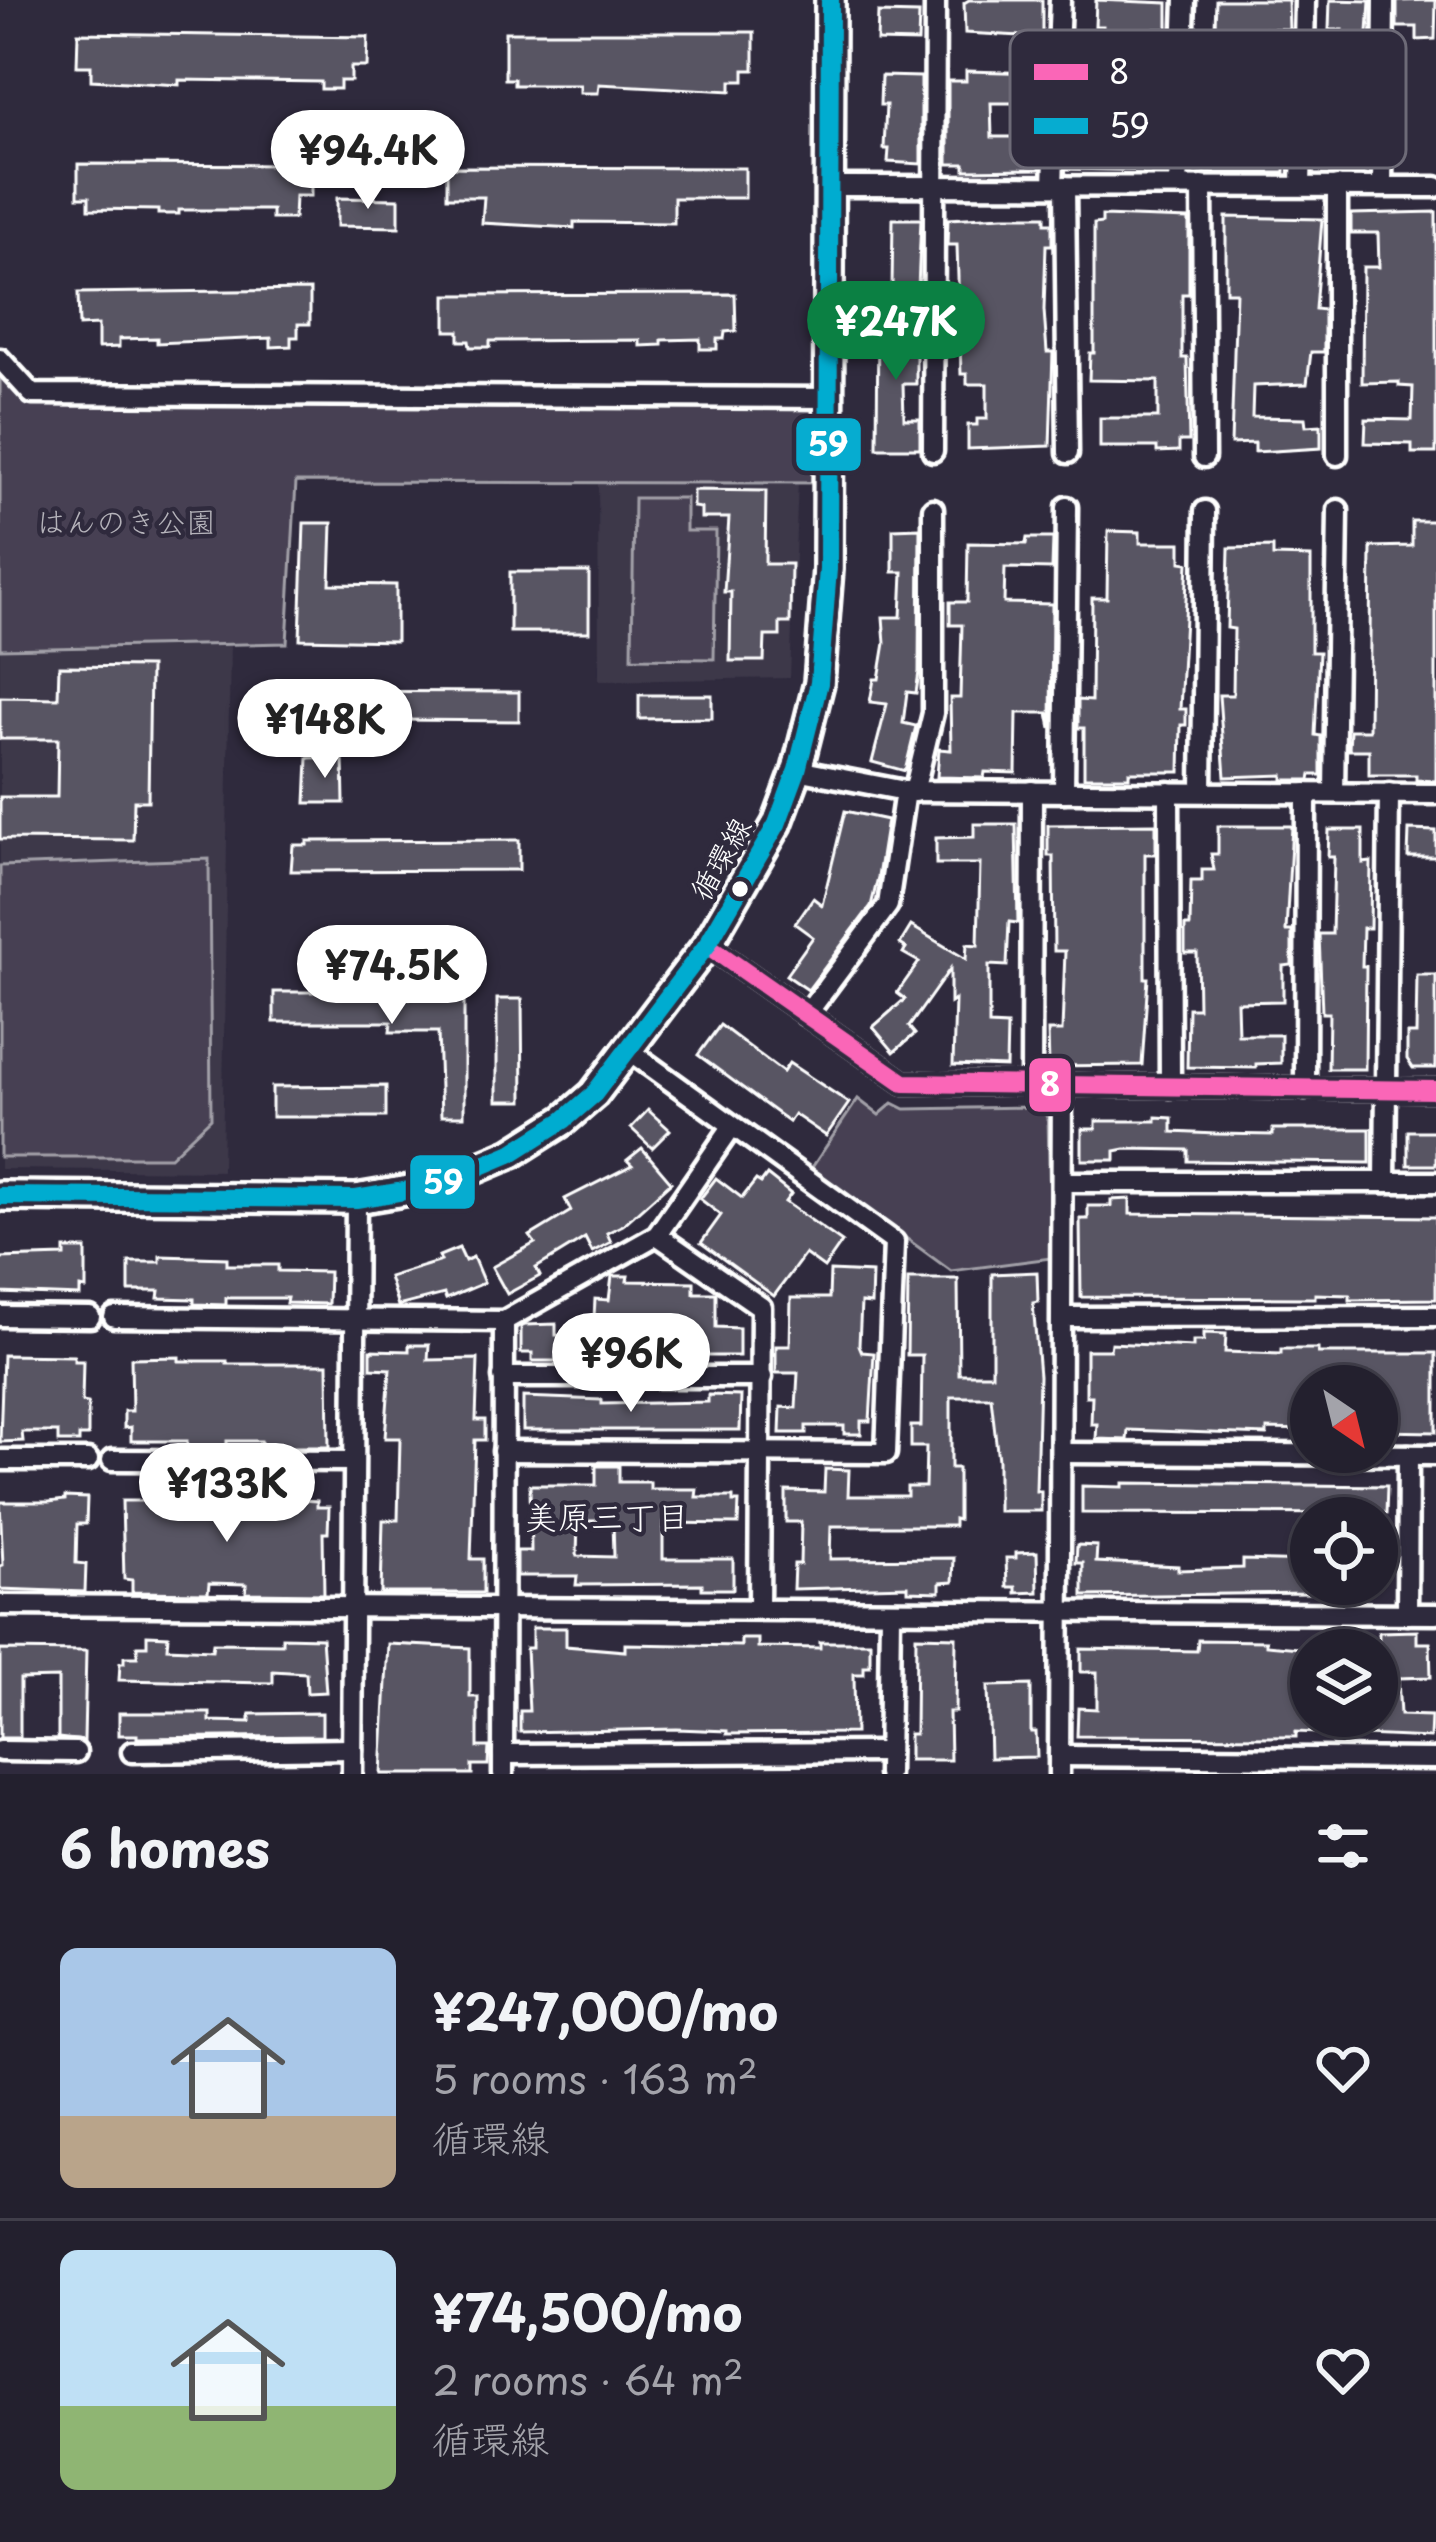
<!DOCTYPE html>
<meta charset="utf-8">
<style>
:root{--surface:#23202e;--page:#2b2836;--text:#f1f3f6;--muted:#a3a3aa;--line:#403e4a;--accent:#0b8043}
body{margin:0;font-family:"Playpen Sans","Klee One",sans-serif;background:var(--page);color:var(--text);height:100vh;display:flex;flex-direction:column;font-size:45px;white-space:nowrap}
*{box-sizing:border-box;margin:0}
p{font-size:39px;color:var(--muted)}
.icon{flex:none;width:66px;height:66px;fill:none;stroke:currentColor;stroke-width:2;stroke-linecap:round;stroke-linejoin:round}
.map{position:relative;height:1774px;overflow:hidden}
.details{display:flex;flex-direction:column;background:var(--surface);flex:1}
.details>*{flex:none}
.needle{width:78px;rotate:145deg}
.buttons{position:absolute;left:1290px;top:1365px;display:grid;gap:24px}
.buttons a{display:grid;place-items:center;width:108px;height:108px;border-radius:50%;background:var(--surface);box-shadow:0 3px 9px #0004,0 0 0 3px var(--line);font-size:60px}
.price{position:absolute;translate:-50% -102px;padding:0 27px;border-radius:42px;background:#fff;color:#222;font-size:39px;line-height:78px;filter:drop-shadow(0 3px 6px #0008)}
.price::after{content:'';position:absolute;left:50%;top:72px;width:36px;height:27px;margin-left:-18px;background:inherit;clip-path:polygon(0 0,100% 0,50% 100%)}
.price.selected{background:var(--accent);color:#fff}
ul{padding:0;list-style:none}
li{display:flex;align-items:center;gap:36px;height:300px;padding:0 60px}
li+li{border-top:3px solid var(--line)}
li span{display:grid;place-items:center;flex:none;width:336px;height:240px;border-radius:18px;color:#555}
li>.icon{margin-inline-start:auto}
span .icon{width:144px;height:144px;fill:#fffc;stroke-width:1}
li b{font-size:51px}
h2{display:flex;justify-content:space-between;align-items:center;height:144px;padding:0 60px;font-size:51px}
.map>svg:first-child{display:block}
</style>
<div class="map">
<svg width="1436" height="1774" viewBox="0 0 1436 1774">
<rect width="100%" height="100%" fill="#2f2a3d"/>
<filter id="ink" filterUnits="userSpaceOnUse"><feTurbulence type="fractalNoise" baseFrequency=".00833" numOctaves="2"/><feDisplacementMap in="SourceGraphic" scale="24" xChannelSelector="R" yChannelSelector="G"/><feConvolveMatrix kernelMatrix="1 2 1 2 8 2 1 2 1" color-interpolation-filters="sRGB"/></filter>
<g filter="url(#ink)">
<g fill="#3c3749">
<path d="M598 482H798L790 678 599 681Z"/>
<path d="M230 644 222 1171 0 1169V649Z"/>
</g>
<g fill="#464152" stroke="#a2a0a8" stroke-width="3">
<path d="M0 359 33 394 829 398 826 483 296 482 287 643 0 649Z"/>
<path d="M634 498H686V531H716L714 659 632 658Z"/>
<path d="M209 859 211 1118 170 1157H0V866Z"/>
<path d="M858 1099 879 1115 893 1103 905 1109 1036 1107 1048 1117 1051 1258 951 1271 811 1169Z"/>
</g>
<g fill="#595564" stroke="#fff" stroke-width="3" fill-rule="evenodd">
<path d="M969 0H1042V37L965 33 964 3Z"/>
<path d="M1096 0 1168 3V29H1155V75L1166 76 1165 171 1067 169 1068 143 1124 145 1125 106 1083 105V84H1091V69H1125V34L1103 33V26H1095Z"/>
<path d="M1216 0H1288L1289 29 1215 27Z"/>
<path d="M1330 0 1370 1 1365 81H1362L1364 173 1332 172 1333 127H1317V90L1331 89V63H1341L1343 30H1329Z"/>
<path d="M1436 0 1435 39 1417 40V27H1397V1Z"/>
<path d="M878 13 919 14 918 42 877 41Z"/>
<path d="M505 32H754V70H744V81H731V91L599 84 598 93H580V85H514V79H505Z"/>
<path d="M78 33 368 37 367 67H351V81H340V89H321V82L179 80V85L91 80V66H77Z"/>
<path d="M1204 57 1224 58 1223 70 1288 72 1289 100H1282V104L1240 103 1239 137 1286 138 1285 173H1205L1206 141 1213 142 1215 104H1206L1207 89H1198Z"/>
<path d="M966 71 1040 73V103H991L992 137H1041L1040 169 965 170V164H948V81H966Z"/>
<path d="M881 76 921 77V164L888 162 889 149H884L886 105H880Z"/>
<path d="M78 164 311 165V196H295L294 219H272V210H179V214H158V210L89 209V197H78Z"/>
<path d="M447 167 745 168V198H674V223L574 222V228L482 223 484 197H447Z"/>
<path d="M337 198 399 199V227L337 226Z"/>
<path d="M1436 212V453H1412V444L1365 443 1366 419 1412 420 1413 387 1399 386V382L1362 383 1363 267H1379L1378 233H1351V214Z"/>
<path d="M1003 216H1045V223H1052V245H1046L1044 310 1047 352H1053L1050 446 968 449V425H977V419H987V384H967V374H961L957 245H947L948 219Z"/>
<path d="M1102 216 1189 219V294H1182V358H1187L1189 441H1179V451L1157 452V447H1100V418H1158V381L1089 380 1090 353H1094V224L1102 223Z"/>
<path d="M1226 217 1322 219 1315 309 1324 310V352H1311L1307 384 1253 386 1252 417 1305 418 1306 426 1321 425V448L1255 452V443L1231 444 1236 292H1226Z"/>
<path d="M893 219H921L918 288H892Z"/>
<path d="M310 290V324H298V337H291V346L271 347V338L157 343V338L119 339V347L98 348V325L79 326 78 293Z"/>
<path d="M735 294 736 331 725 332 724 339H717V349H700V339L662 340V345L640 346V340L490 341V347H470L469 341H459V331H446V295Z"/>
<path d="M878 318 916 320V384H903L904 419H920V448H877Z"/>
<path d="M693 490 766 491 765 564H791L790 623H780V636H765L764 661H730L731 592H724L729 518H701V508L693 507Z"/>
<path d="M1412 521H1436V781L1416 780V775H1369V750H1349L1350 730H1369L1371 547 1412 546Z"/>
<path d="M304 523H332L330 584 396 585V641L300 639Z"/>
<path d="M920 528 919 672 916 693 907 692 903 723 916 726 905 771 872 762 887 704 870 702 874 679H879L885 643 883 617H901L903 572H893V529Z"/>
<path d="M1108 531 1140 532V543H1181V562L1188 563 1180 709H1186V725H1181L1180 772H1129V777H1084V728H1078V700L1091 701 1092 598H1107Z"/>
<path d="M1027 538H1053L1052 569 1005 568 1004 603 1052 604 1051 728 1048 713H1017L1016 773 985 772 984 778 937 777 939 749 951 750 950 698H960L962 625H950V602H967L968 543 1026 544Z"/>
<path d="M1273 547V556L1311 557V652H1319L1315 735 1321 736V775H1311L1310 780H1283V775L1225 777 1219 695H1233L1234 629 1227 628 1229 548Z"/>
<rect x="510" y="572" width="79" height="60"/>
<path d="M59 666 150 667 148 801H134L133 840 0 839V797H57L58 739H0V697L58 698Z"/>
<path d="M274 691 519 692V721L274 719Z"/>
<path d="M639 695H712V718L639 719Z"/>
<path d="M343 757 344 803H306L308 758Z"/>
<path d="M845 811 887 820 878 877 871 906 808 990 786 975 813 937 795 924 813 898 822 905Z"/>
<path d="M974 824H1016L1018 923 1009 922 1007 966 989 965V1025L1007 1026 1006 1067 953 1065 955 1000 950 1003V969L909 1027 915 1034 894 1052 873 1027 905 999 897 993 919 962 903 953 906 948 900 944 911 926 966 959 967 944 978 945 980 864H936V838L974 837Z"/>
<path d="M1156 824V854H1145V978H1148L1142 1065 1049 1066 1048 1031H1062L1065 951H1054L1053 856H1048V825Z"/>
<path d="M1218 826H1292L1286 931H1292V965L1283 966V1001L1237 1002 1238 1035H1281V1063L1256 1064V1068L1187 1067 1188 1008H1198L1197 953H1185V926H1190L1191 881H1202V870H1214L1211 854H1218Z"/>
<path d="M1329 830H1363V863L1371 862 1370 928H1363L1362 966H1366L1365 1069H1328L1329 1013H1322L1319 934H1332L1334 857H1328Z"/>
<path d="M1409 830 1436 831V857H1408Z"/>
<path d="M519 840V870L291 871 293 845H307V841Z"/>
<path d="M1417 975H1436V1068H1413L1407 1059V1034H1416Z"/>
<path d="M274 992H384V999L464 997V1116H441L438 1032H390L391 1022H274Z"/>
<path d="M497 999H522L523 1101H497Z"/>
<path d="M720 1025 783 1072 789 1063 849 1103 826 1136 794 1114 789 1122 698 1055Z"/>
<path d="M386 1086V1117H272V1087Z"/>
<path d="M648 1110 670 1130 652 1148 631 1128Z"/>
<path d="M1156 1117 1172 1118V1132L1216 1134 1273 1135V1129H1370V1163L1188 1161V1150L1125 1149 1115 1151V1160H1082V1129H1096V1121H1156Z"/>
<rect x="1408" y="1131" width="28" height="34"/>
<path d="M642 1148 671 1182 623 1225 607 1233 611 1242 592 1252 585 1238 536 1268 540 1276 507 1294 492 1267 535 1243 530 1236 571 1211 565 1199 632 1165 627 1160Z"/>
<path d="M767 1175 791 1194 785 1202 842 1242 824 1268 805 1254 774 1296 701 1243 721 1215 700 1199 716 1178 742 1198 756 1180 761 1183Z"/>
<path d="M1130 1199V1214L1436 1217V1299L1350 1300V1295L1315 1294V1298L1081 1297 1080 1219H1088V1206H1111V1200Z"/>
<path d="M459 1248 465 1261 473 1257 484 1283 446 1299 444 1294 398 1306 389 1277 441 1261 439 1256Z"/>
<path d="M65 1249H86V1289L80 1288V1296L0 1293V1258L65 1256Z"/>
<path d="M160 1256 227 1258V1265H278V1271L329 1272 328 1304 286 1303 287 1298H226V1305L194 1304V1299L158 1298 159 1291H129V1262H160Z"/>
<path d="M830 1271 872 1273 871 1304 861 1303 859 1345 862 1352 874 1353 870 1421H861V1434H844V1426H806V1433H780L781 1407 796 1408 798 1373H776V1346H790L791 1298H829Z"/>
<path d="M1037 1272 1038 1302 1033 1303 1039 1376 1036 1491H1041V1511H998V1460L991 1397H951V1468H958V1520L954 1519V1526H831L830 1559 954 1558 953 1582 940 1583V1592L908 1591V1586L793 1589 794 1564H800L801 1522H786V1491L824 1492 825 1469 849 1470 848 1496H907V1487H925L926 1447H911V1426H921L922 1355H907L908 1279H958L959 1374H992V1274Z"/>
<path d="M612 1276H628L627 1281 694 1282V1293H716V1327L739 1328V1356H646L645 1362 556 1357V1361H532V1353H521V1327L525 1325 556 1324V1335L593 1337 595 1299 609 1300Z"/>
<path d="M1204 1333 1226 1334 1225 1352 1281 1354V1349H1318V1353H1436V1432L1378 1431 1375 1381 1318 1382 1311 1383V1430L1267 1429V1435L1128 1430 1127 1440 1096 1439 1097 1424H1091L1092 1396H1086V1350H1110L1111 1343 1193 1347V1341H1204Z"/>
<path d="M409 1345H429L428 1360 478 1359 476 1420H485V1440H475L471 1559H483V1593H381L383 1520H398L400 1438H385L390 1369 371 1368V1350L409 1351Z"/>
<path d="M3 1355 74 1356V1361H83L82 1402 88 1403V1436H79V1442H58V1432H22L23 1441 0 1442Z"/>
<path d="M179 1357V1361H227V1364H328L329 1447H261V1441H227V1447H187V1441H131V1427L124 1428V1411H132L131 1358Z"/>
<path d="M708 1395 741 1396 740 1430H523V1397L602 1400V1404L708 1402Z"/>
<path d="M596 1466H619V1482H650V1489H697L696 1497H733V1502H739L738 1524 663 1523V1559H733V1589H702V1584L576 1585 577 1576H517V1551H531L530 1485H596ZM578 1521H613L614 1557 577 1556Z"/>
<path d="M277 1483 276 1495 301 1496V1500L317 1501V1507H329L328 1533H323L324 1594 246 1593V1584L209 1583 208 1593 132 1592V1580L124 1579 122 1501H167V1507H243L252 1505V1484Z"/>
<path d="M1123 1483 1387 1486 1386 1514 1082 1513V1486L1123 1487Z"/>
<path d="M65 1497 87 1498 86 1524H77L76 1563 86 1564 85 1592 0 1589V1566L3 1565 0 1502H49L65 1500Z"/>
<path d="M1077 1545 1097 1546 1096 1562 1178 1566V1570L1243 1568V1560L1311 1562V1593L1083 1596V1563H1076Z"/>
<path d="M1037 1552 1038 1592 1016 1593V1587H1007L1006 1558H1016V1553Z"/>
<path d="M532 1628H566V1646L625 1651V1644L741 1646V1639H758V1647L820 1648V1642H870V1666H864V1674H854L855 1733 727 1734V1731L677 1729 520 1732V1711H529L526 1648H532Z"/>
<path d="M1417 1631V1643H1430L1431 1677 1398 1678 1400 1715 1431 1716 1430 1738 1296 1732V1737L1077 1736 1078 1708 1097 1709V1672H1081V1649L1197 1651 1198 1640 1266 1641V1645L1311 1649V1716H1377L1379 1632Z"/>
<path d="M147 1635 168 1636 167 1648 212 1650 213 1643 282 1644V1637L322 1638 326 1692 307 1693 306 1673 273 1671V1683L119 1680 120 1663H124V1657H137V1646H147Z"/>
<path d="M916 1636 956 1637 955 1712H949L950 1760H909V1734H915Z"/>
<path d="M388 1644 470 1648V1697H478V1747H489L488 1765H472V1774H381Z"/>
<path d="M0 1650 86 1651 84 1741 58 1738V1678L20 1679V1738H0Z"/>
<path d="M1031 1685V1732H1036L1037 1757 990 1758 988 1686Z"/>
<path d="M119 1713H210V1721L250 1722V1714L322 1713V1736L137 1738V1735H119Z"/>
</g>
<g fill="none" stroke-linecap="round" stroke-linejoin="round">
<g stroke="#fff" stroke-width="27">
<g id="street">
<path d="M1053 185 1060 0"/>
<path d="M828 186 1436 187"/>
<path d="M1065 186 1068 453"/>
<path d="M1178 186 1185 0"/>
<path d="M1202 186 1204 457"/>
<path d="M1301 186 1305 0"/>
<path d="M1337 186V455"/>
<path d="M1382 186 1384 0"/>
<path d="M0 359 32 394 829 398"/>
<path d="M933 451 935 0"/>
<path d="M797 770 905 791 1436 794"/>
<path d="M914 792 933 713V509"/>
<path d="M1064 792 1067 507"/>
<path d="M1169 792 1170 1087"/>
<path d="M1202 792 1205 511"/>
<path d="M1334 793 1338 510"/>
<path d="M707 945 904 1083 1436 1090"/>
<path d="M806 1015 888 905 905 791"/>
<path d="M1031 1087 1032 791"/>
<path d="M1305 1089 1306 793"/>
<path d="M1065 1182H1436"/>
<path d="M1385 1182 1389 793"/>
<path d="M657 1235 761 1307 759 1609"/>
<path d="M0 1316 90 1317"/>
<path d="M114 1317 504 1321 657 1235 731 1128"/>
<path d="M1063 1317 1436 1316"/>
<path d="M503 1377H762"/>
<path d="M503 1451 886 1453 894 1242 628 1050"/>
<path d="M1062 1453 1436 1455"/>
<path d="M0 1460H88"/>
<path d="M112 1460 353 1461"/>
<path d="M0 1605 1436 1614"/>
<path d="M1407 1614 1408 1455"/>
<path d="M0 1751 76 1752"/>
<path d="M132 1752 352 1749"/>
<path d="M503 1754 888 1752"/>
<path d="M1059 1756 1436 1759"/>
<path d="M352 1774 356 1199"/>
<path d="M503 1774 504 1321"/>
<path d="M888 1774 890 1612"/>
<path d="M1059 1774 1062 1086"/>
</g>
</g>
<g stroke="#fff" stroke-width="36">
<path id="secondary" d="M0 1196 356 1199 434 1186 512 1153 564 1120 594 1094 707 945 777 824 797 770 819 683 828 569 830 0"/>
</g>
<use href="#street" stroke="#2f2a3d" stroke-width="18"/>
<use href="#secondary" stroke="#2f2a3d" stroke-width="27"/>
<g stroke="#2f2a3d" stroke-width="27">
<path id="bus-1" d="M707 945 904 1083 1436 1090"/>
</g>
<g stroke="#2f2a3d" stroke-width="27">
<path id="bus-2" d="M0 1196 356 1199 434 1186 512 1153 564 1120 594 1094 707 945 777 824 797 770 819 683 828 569 830 0"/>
</g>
<use href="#bus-1" stroke="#fa66b7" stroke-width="18"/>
<use href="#bus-2" stroke="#06acd0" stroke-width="18"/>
</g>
</g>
<circle fill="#fff" stroke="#2f2a3d" stroke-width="4.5" cx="740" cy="889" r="10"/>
<g text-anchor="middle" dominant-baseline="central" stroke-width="9" stroke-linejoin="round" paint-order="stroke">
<g font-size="30" fill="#b5b3ba" stroke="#2f2a3d">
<text x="126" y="520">はんのき公園</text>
</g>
<g font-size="30" fill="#fff" stroke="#2f2a3d">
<text transform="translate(719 858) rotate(-60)">循環線</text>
</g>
<g font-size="33" fill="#fff" stroke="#2f2a3d">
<text x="607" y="1515">美原三丁目</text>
</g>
</g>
<rect x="1010" y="30" width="396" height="138" rx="18" fill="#2f2a3d" stroke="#6d6a77" stroke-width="3"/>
<rect x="1034" y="64" width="54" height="16" fill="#fa66b7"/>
<rect x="1034" y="118" width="54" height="16" fill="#06acd0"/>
<g font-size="33" fill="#fff">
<text x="1109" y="84">8</text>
<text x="1109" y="138">59</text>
</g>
<g stroke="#2f2a3d" stroke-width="4.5">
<rect x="794" y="416" width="69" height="57" rx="12" fill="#06acd0"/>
<rect x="1027" y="1056" width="46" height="58" rx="12" fill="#fa66b7"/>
<rect x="408" y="1153" width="69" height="58" rx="12" fill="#06acd0"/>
</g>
<g font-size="33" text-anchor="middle" font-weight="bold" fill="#fff">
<text x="828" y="456">59</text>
<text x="1050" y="1096">8</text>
<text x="443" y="1194">59</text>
</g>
</svg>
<div class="buttons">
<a><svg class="needle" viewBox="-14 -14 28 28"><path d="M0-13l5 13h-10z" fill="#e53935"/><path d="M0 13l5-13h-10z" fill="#a3a3aa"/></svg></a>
<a><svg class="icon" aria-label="locate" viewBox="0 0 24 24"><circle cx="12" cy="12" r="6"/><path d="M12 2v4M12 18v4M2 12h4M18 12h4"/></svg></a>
<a><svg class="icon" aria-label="layers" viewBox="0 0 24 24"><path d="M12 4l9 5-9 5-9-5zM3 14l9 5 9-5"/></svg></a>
</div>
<b class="price" style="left:368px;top:212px">¥94.4K</b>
<b class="price selected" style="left:896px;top:383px">¥247K</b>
<b class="price" style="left:325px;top:781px">¥148K</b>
<b class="price" style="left:392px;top:1027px">¥74.5K</b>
<b class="price" style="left:631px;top:1415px">¥96K</b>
<b class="price" style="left:227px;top:1545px">¥133K</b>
</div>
<section class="details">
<h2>6 homes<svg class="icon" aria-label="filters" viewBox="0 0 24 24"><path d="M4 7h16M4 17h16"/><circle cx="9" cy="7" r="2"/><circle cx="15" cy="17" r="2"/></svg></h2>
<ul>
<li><span style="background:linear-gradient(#a9c7e8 70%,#b9a48a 0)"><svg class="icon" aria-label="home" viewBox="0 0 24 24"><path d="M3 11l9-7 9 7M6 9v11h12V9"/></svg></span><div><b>¥247,000/mo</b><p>5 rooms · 163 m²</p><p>循環線</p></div><svg class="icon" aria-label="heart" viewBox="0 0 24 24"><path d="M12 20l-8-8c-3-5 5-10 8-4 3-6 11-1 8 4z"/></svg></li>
<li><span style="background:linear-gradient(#bfe0f5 65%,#8fb573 0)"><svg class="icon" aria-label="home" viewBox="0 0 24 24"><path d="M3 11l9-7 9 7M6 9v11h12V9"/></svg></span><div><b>¥74,500/mo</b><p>2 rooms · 64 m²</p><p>循環線</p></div><svg class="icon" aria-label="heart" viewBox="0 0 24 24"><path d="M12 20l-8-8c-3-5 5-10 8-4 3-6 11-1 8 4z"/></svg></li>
</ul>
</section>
